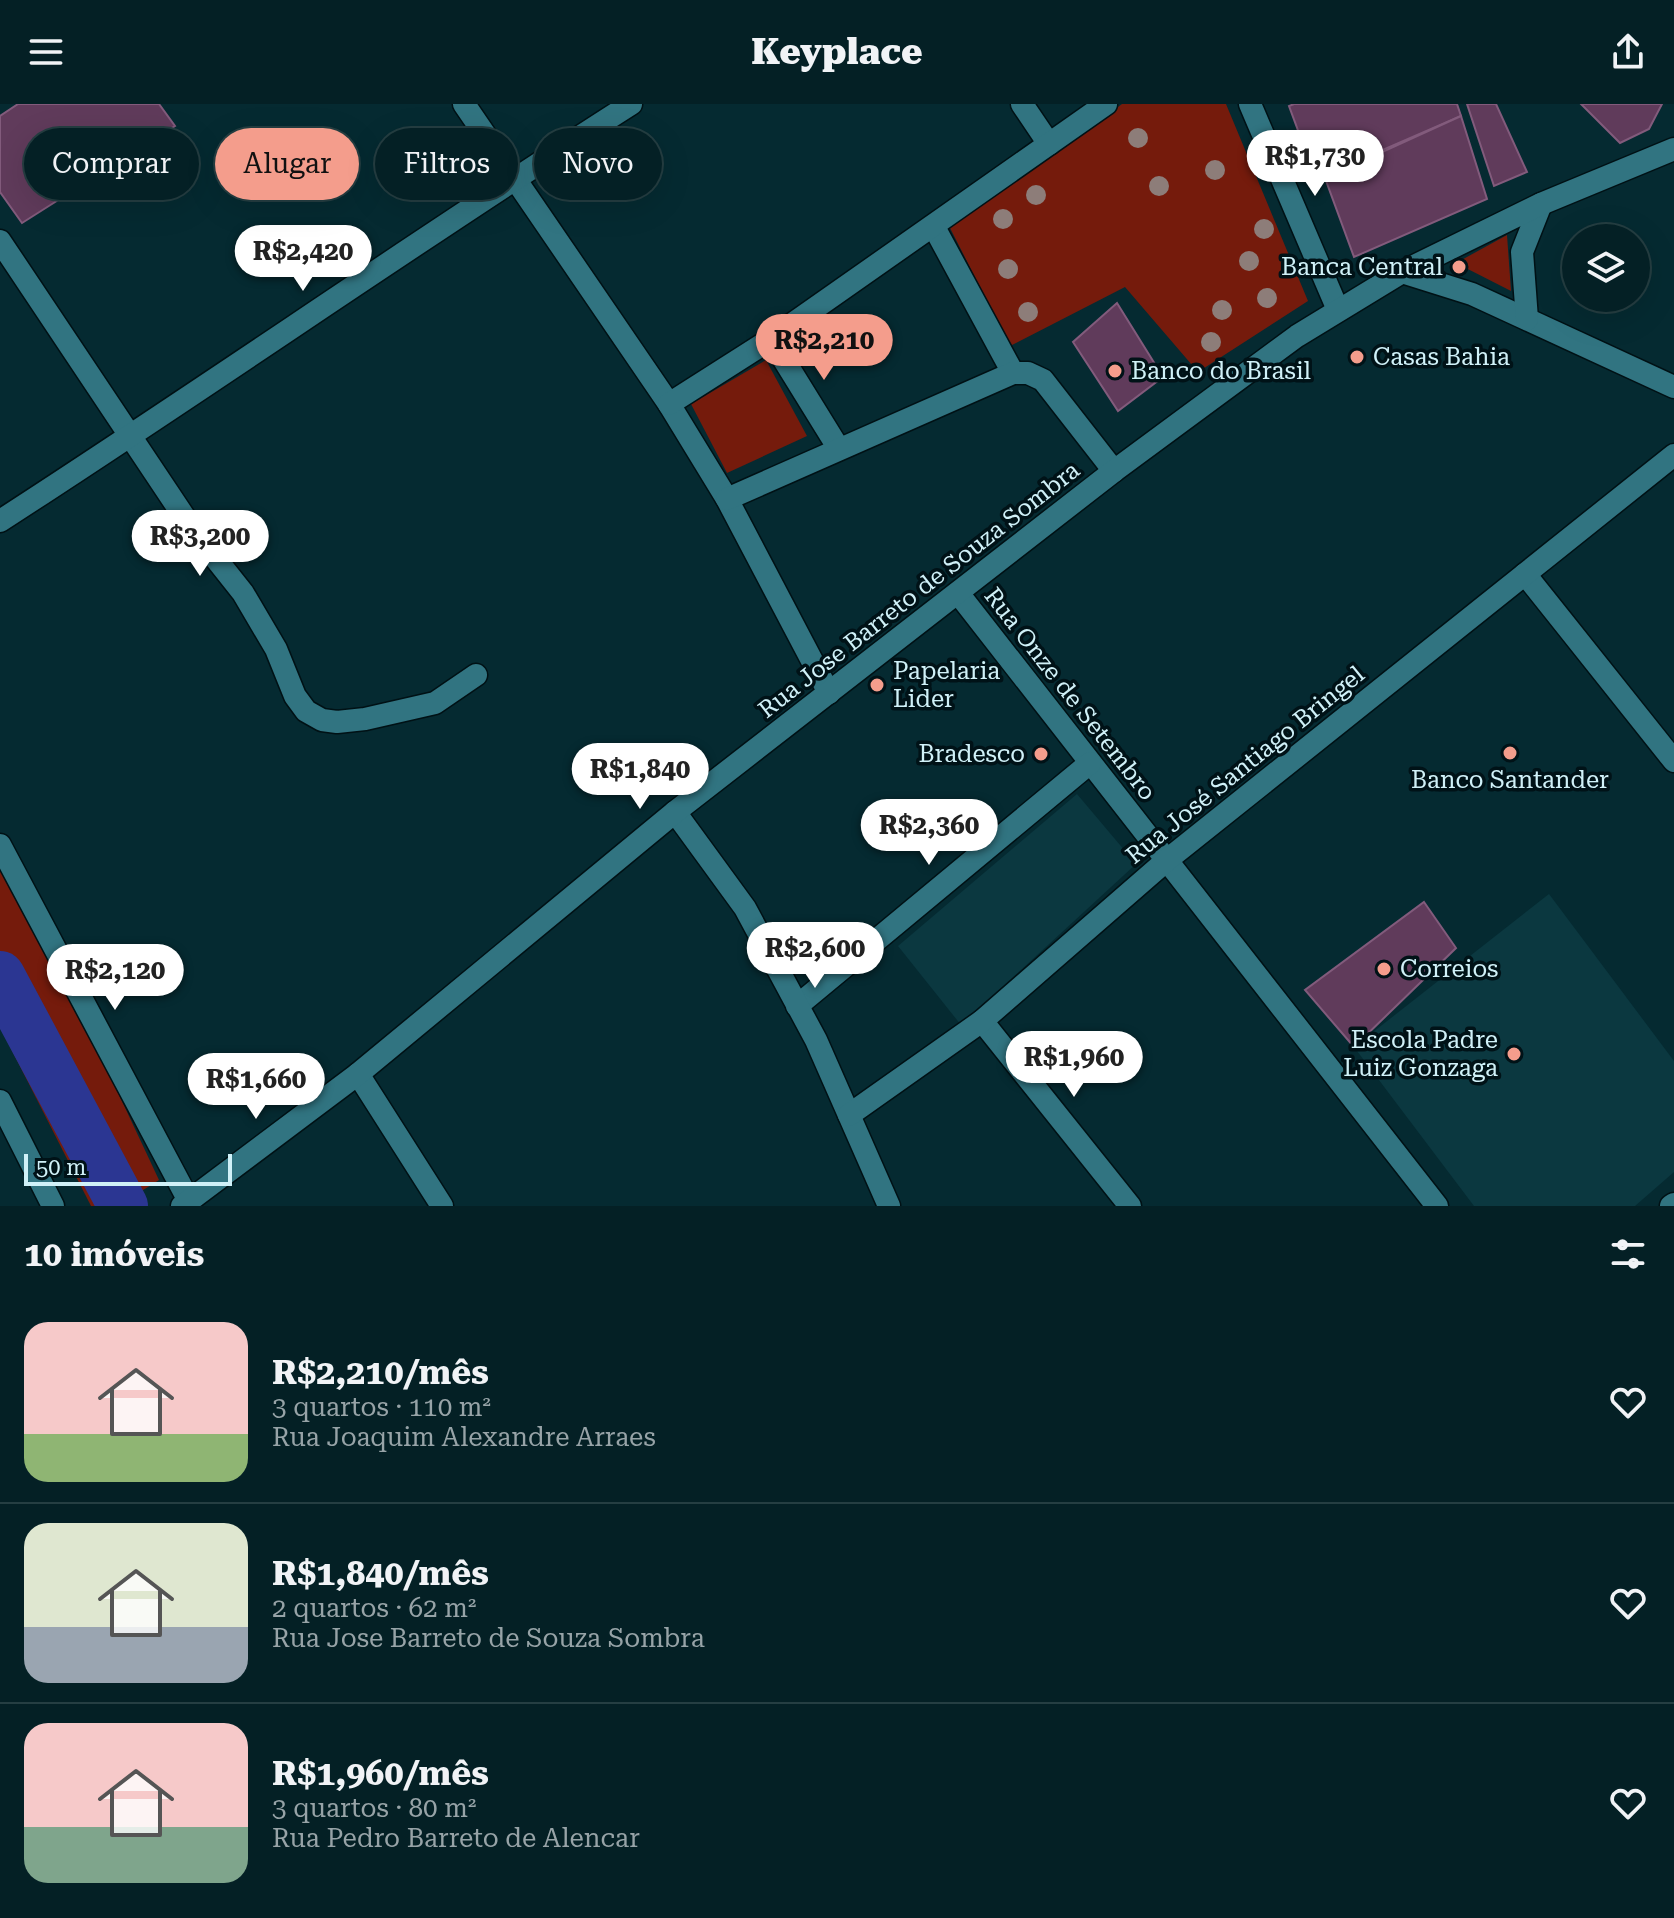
<!DOCTYPE html>
<html lang="pt">
<meta charset="utf-8">
<style>
:root{--surface:#042025;--page:#122d32;--text:#f1f3f6;--muted:#97a3a7;--line:#253e42;--accent:#f49d8c}
body{margin:0;font-family:"Roboto Serif",serif;background:var(--page);color:var(--text);height:100vh;display:flex;flex-direction:column;font-size:30px;white-space:nowrap}
*{box-sizing:border-box;margin:0}
p{font-size:26px;color:var(--muted)}
.icon{flex:none;width:44px;height:44px;fill:none;stroke:currentColor;stroke-width:2;stroke-linecap:round;stroke-linejoin:round}
.map{position:relative;height:1102px;overflow:hidden}
.panel{display:flex;flex-direction:column;background:var(--surface);flex:1}
.panel>*{flex:none}
.guide{position:absolute;left:24px;top:24px;width:800px;height:72px;display:flex;gap:16px}
.controls{position:absolute;left:1562px;top:120px;display:grid;gap:16px}
.controls a{display:grid;place-items:center;width:88px;height:88px;border-radius:50%;background:var(--surface);box-shadow:0 8px 32px #0002,0 0 0 2px var(--line);font-size:40px}
.scale{position:absolute;left:24px;bottom:20px;width:208px;box-sizing:border-box;padding-left:8px;border:4px solid #d0f1f8;border-top:0;font-size:22px;line-height:28px;white-space:nowrap;color:#d0f1f8;-webkit-text-stroke:6px #001217;paint-order:stroke}
.price{position:absolute;translate:-50% -68px;padding:0 18px;border-radius:28px;background:#fff;color:#222;font-size:26px;line-height:52px;filter:drop-shadow(0 2px 4px #0008)}
.price::after{content:'';position:absolute;left:50%;top:48px;width:24px;height:18px;margin-left:-12px;background:inherit;clip-path:polygon(0 0,100% 0,50% 100%)}
.price.selected{background:var(--accent);color:#111}
ul{padding:0;list-style:none}
li{display:flex;align-items:center;gap:24px;height:200px;padding:0 24px}
li+li{border-top:2px solid var(--line)}
li span{display:grid;place-items:center;flex:none;width:224px;height:160px;border-radius:24px;color:#555}
li>.icon{margin-inline-start:auto}
span .icon{width:96px;height:96px;fill:#fffc;stroke-width:1}
li b{font-size:34px}
h2{display:flex;justify-content:space-between;align-items:center;height:96px;padding:0 24px;font-size:34px}
.pill{padding:0 28px;border-radius:36px;background:var(--surface);box-shadow:0 8px 32px #0002,0 0 0 2px var(--line);font-size:28px;line-height:72px}
.pill.selected{background:var(--accent);color:#111}
header{display:flex;justify-content:space-between;align-items:center;height:104px;padding:0 24px;background:var(--surface);font-size:36px;font-weight:800}
.map>svg:first-child{display:block}
</style>
<header><svg class="icon" aria-label="menu" viewBox="0 0 24 24"><path d="M4 6h16M4 12h16M4 18h16"/></svg>Keyplace<svg class="icon" aria-label="share" viewBox="0 0 24 24"><path d="M12 15V3M7 8l5-5 5 5M5 13v7h14v-7"/></svg></header>
<div class="map">
<svg width="1674" height="1102" viewBox="0 0 1674 1102">
<rect width="100%" height="100%" fill="#052a31"/>
<g fill="#0b3840">
<path d="M1077 690 1136 760 961 921 898 842Z"/>
<path d="M1549 790 1674 957V1068L1635 1102H1474L1354 943Z"/>
</g>
<g fill="#751b0c">
<path d="M1122 0H1226L1308 197 1198 268 1125 183 1010 242 950 124Z"/>
<path d="M1507 131 1511 187 1456 159Z"/>
<path d="M766 256 807 332 727 369 691 300Z"/>
<path d="M0 763 105 961 159 1076 118 1102H91L0 923Z"/>
</g>
<g fill="none" stroke-linecap="round" stroke-linejoin="round">
<path stroke="#2b3692" stroke-width="50" d="M0 872 123 1102"/>
</g>
<g fill="#603b5b" stroke="#825b7c" stroke-width="2">
<path d="M18 0H159L175 22 22 119 0 88V12Z"/>
<path d="M1294 0H1457L1461 12 1316 75 1289 2Z"/>
<path d="M1467 0H1496L1527 68 1494 82Z"/>
<path d="M1581 0H1662L1649 25 1620 39Z"/>
<path d="M1461 12 1487 95 1354 153 1325 74Z"/>
<path d="M1117 199 1163 273 1118 307 1073 238Z"/>
<path d="M1424 798 1456 844 1354 943 1305 886Z"/>
</g>
<g fill="none" stroke-linecap="round" stroke-linejoin="round">
<g stroke="#001115" stroke-width="25">
<g id="minor">
<path d="M464 0 669 300 727 395 829 589"/>
<path d="M1022 0 1049 40"/>
<path d="M1250 0 1338 206"/>
<path d="M934 123 1013 269"/>
<path d="M0 137 193 426 243 489 276 545 295 592 306 607 322 616 337 618 365 615 435 599 476 571"/>
<path d="M771 235 839 345"/>
<path d="M669 300 771 235 1106 0"/>
<path d="M727 395 1013 269H1028L1043 276 1114 367"/>
<path d="M0 417C212 280 419 135 631 0"/>
<path d="M958 489 1437 1102"/>
<path d="M0 741 189 1097"/>
<path d="M797 902 1090 659"/>
<path d="M982 917 1130 1102"/>
<path d="M358 970 442 1102"/>
<path d="M0 997 53 1102"/>
<path d="M1671 1102 1674 1100"/>
</g>
</g>
<g stroke="#001115" stroke-width="25">
<g id="secondary">
<path d="M1402 168 1472 190 1674 283"/>
<path d="M1527 215 1522 148 1541 100"/>
<path d="M1525 470 1674 657"/>
<path d="M675 708 745 804 816 936 889 1102"/>
<path d="M849 1011 982 917 1167 756 1674 351"/>
<path d="M182 1102 358 970 675 708 1114 367 1297 232 1402 168 1541 100 1674 45"/>
</g>
</g>
<use href="#minor" stroke="#317481" stroke-width="22"/>
<use href="#secondary" stroke="#317481" stroke-width="22"/>
</g>
<g fill="#8d7d79">
<circle cx="1138" cy="34" r="10"/>
<circle cx="1215" cy="66" r="10"/>
<circle cx="1159" cy="82" r="10"/>
<circle cx="1036" cy="91" r="10"/>
<circle cx="1003" cy="115" r="10"/>
<circle cx="1264" cy="125" r="10"/>
<circle cx="1249" cy="157" r="10"/>
<circle cx="1008" cy="165" r="10"/>
<circle cx="1267" cy="194" r="10"/>
<circle cx="1222" cy="206" r="10"/>
<circle cx="1028" cy="208" r="10"/>
<circle cx="1211" cy="238" r="10"/>
</g>
<g fill="#f49d8c" stroke="#001217" stroke-width="3">
<circle cx="1459" cy="163" r="8"/>
<circle cx="1357" cy="253" r="8"/>
<circle cx="1115" cy="267" r="8"/>
<circle cx="877" cy="581" r="8"/>
<circle cx="1510" cy="649" r="8"/>
<circle cx="1041" cy="650" r="8"/>
<circle cx="1384" cy="865" r="8"/>
<circle cx="1514" cy="950" r="8"/>
</g>
<g text-anchor="middle" dominant-baseline="central" stroke-width="7" stroke-linejoin="round" paint-order="stroke">
<g font-size="24" fill="#d0f1f8" stroke="#001217" text-anchor="start">
<text x="1443" y="163" text-anchor="end">Banca Central</text>
<text x="1373" y="253">Casas Bahia</text>
<text x="1131" y="267">Banco do Brasil</text>
<text x="893" y="567">Papelaria<tspan x="893" dy="28">Lider</tspan></text>
<text x="1025" y="650" text-anchor="end">Bradesco</text>
<text x="1510" y="676" text-anchor="middle">Banco Santander</text>
<text x="1400" y="865">Correios</text>
<text x="1498" y="936" text-anchor="end">Escola Padre<tspan x="1498" dy="28">Luiz Gonzaga</tspan></text>
</g>
<g font-size="24" fill="#d0f1f8" stroke="#001217">
<text transform="translate(919 486) rotate(-38)">Rua Jose Barreto de Souza Sombra</text>
<text transform="translate(1070 590) rotate(52)">Rua Onze de Setembro</text>
<text transform="translate(1245 661) rotate(-39)">Rua José Santiago Bringel</text>
</g>
</g>
</svg>
<div class="controls">
<a><svg class="icon" aria-label="layers" viewBox="0 0 24 24"><path d="M12 4l9 5-9 5-9-5zM3 14l9 5 9-5"/></svg></a>
</div>
<div class="scale">50 m</div>
<b class="price" style="left:1315px;top:94px">R$1,730</b>
<b class="price" style="left:303px;top:189px">R$2,420</b>
<b class="price selected" style="left:824px;top:278px">R$2,210</b>
<b class="price" style="left:200px;top:474px">R$3,200</b>
<b class="price" style="left:640px;top:707px">R$1,840</b>
<b class="price" style="left:929px;top:763px">R$2,360</b>
<b class="price" style="left:815px;top:886px">R$2,600</b>
<b class="price" style="left:115px;top:908px">R$2,120</b>
<b class="price" style="left:1074px;top:995px">R$1,960</b>
<b class="price" style="left:256px;top:1017px">R$1,660</b>
<div class="guide">
<a class="pill">Comprar</a>
<a class="pill selected">Alugar</a>
<a class="pill">Filtros</a>
<a class="pill">Novo</a>
</div>
</div>
<section class="panel">
<h2>10 imóveis<svg class="icon" aria-label="filters" viewBox="0 0 24 24"><path d="M4 7h16M4 17h16"/><circle cx="9" cy="7" r="2"/><circle cx="15" cy="17" r="2"/></svg></h2>
<ul>
<li><span style="background:linear-gradient(#f6c9c9 70%,#8fb573 0)"><svg class="icon" aria-label="home" viewBox="0 0 24 24"><path d="M3 11l9-7 9 7M6 9v11h12V9"/></svg></span><div><b>R$2,210/mês</b><p>3 quartos · 110 m²</p><p>Rua Joaquim Alexandre Arraes</p></div><svg class="icon" aria-label="heart" viewBox="0 0 24 24"><path d="M12 20l-8-8c-3-5 5-10 8-4 3-6 11-1 8 4z"/></svg></li>
<li><span style="background:linear-gradient(#dfe7d0 65%,#9aa5b1 0)"><svg class="icon" aria-label="home" viewBox="0 0 24 24"><path d="M3 11l9-7 9 7M6 9v11h12V9"/></svg></span><div><b>R$1,840/mês</b><p>2 quartos · 62 m²</p><p>Rua Jose Barreto de Souza Sombra</p></div><svg class="icon" aria-label="heart" viewBox="0 0 24 24"><path d="M12 20l-8-8c-3-5 5-10 8-4 3-6 11-1 8 4z"/></svg></li>
<li><span style="background:linear-gradient(#f6c9c9 65%,#7fa58c 0)"><svg class="icon" aria-label="home" viewBox="0 0 24 24"><path d="M3 11l9-7 9 7M6 9v11h12V9"/></svg></span><div><b>R$1,960/mês</b><p>3 quartos · 80 m²</p><p>Rua Pedro Barreto de Alencar</p></div><svg class="icon" aria-label="heart" viewBox="0 0 24 24"><path d="M12 20l-8-8c-3-5 5-10 8-4 3-6 11-1 8 4z"/></svg></li>
</ul>
</section>
